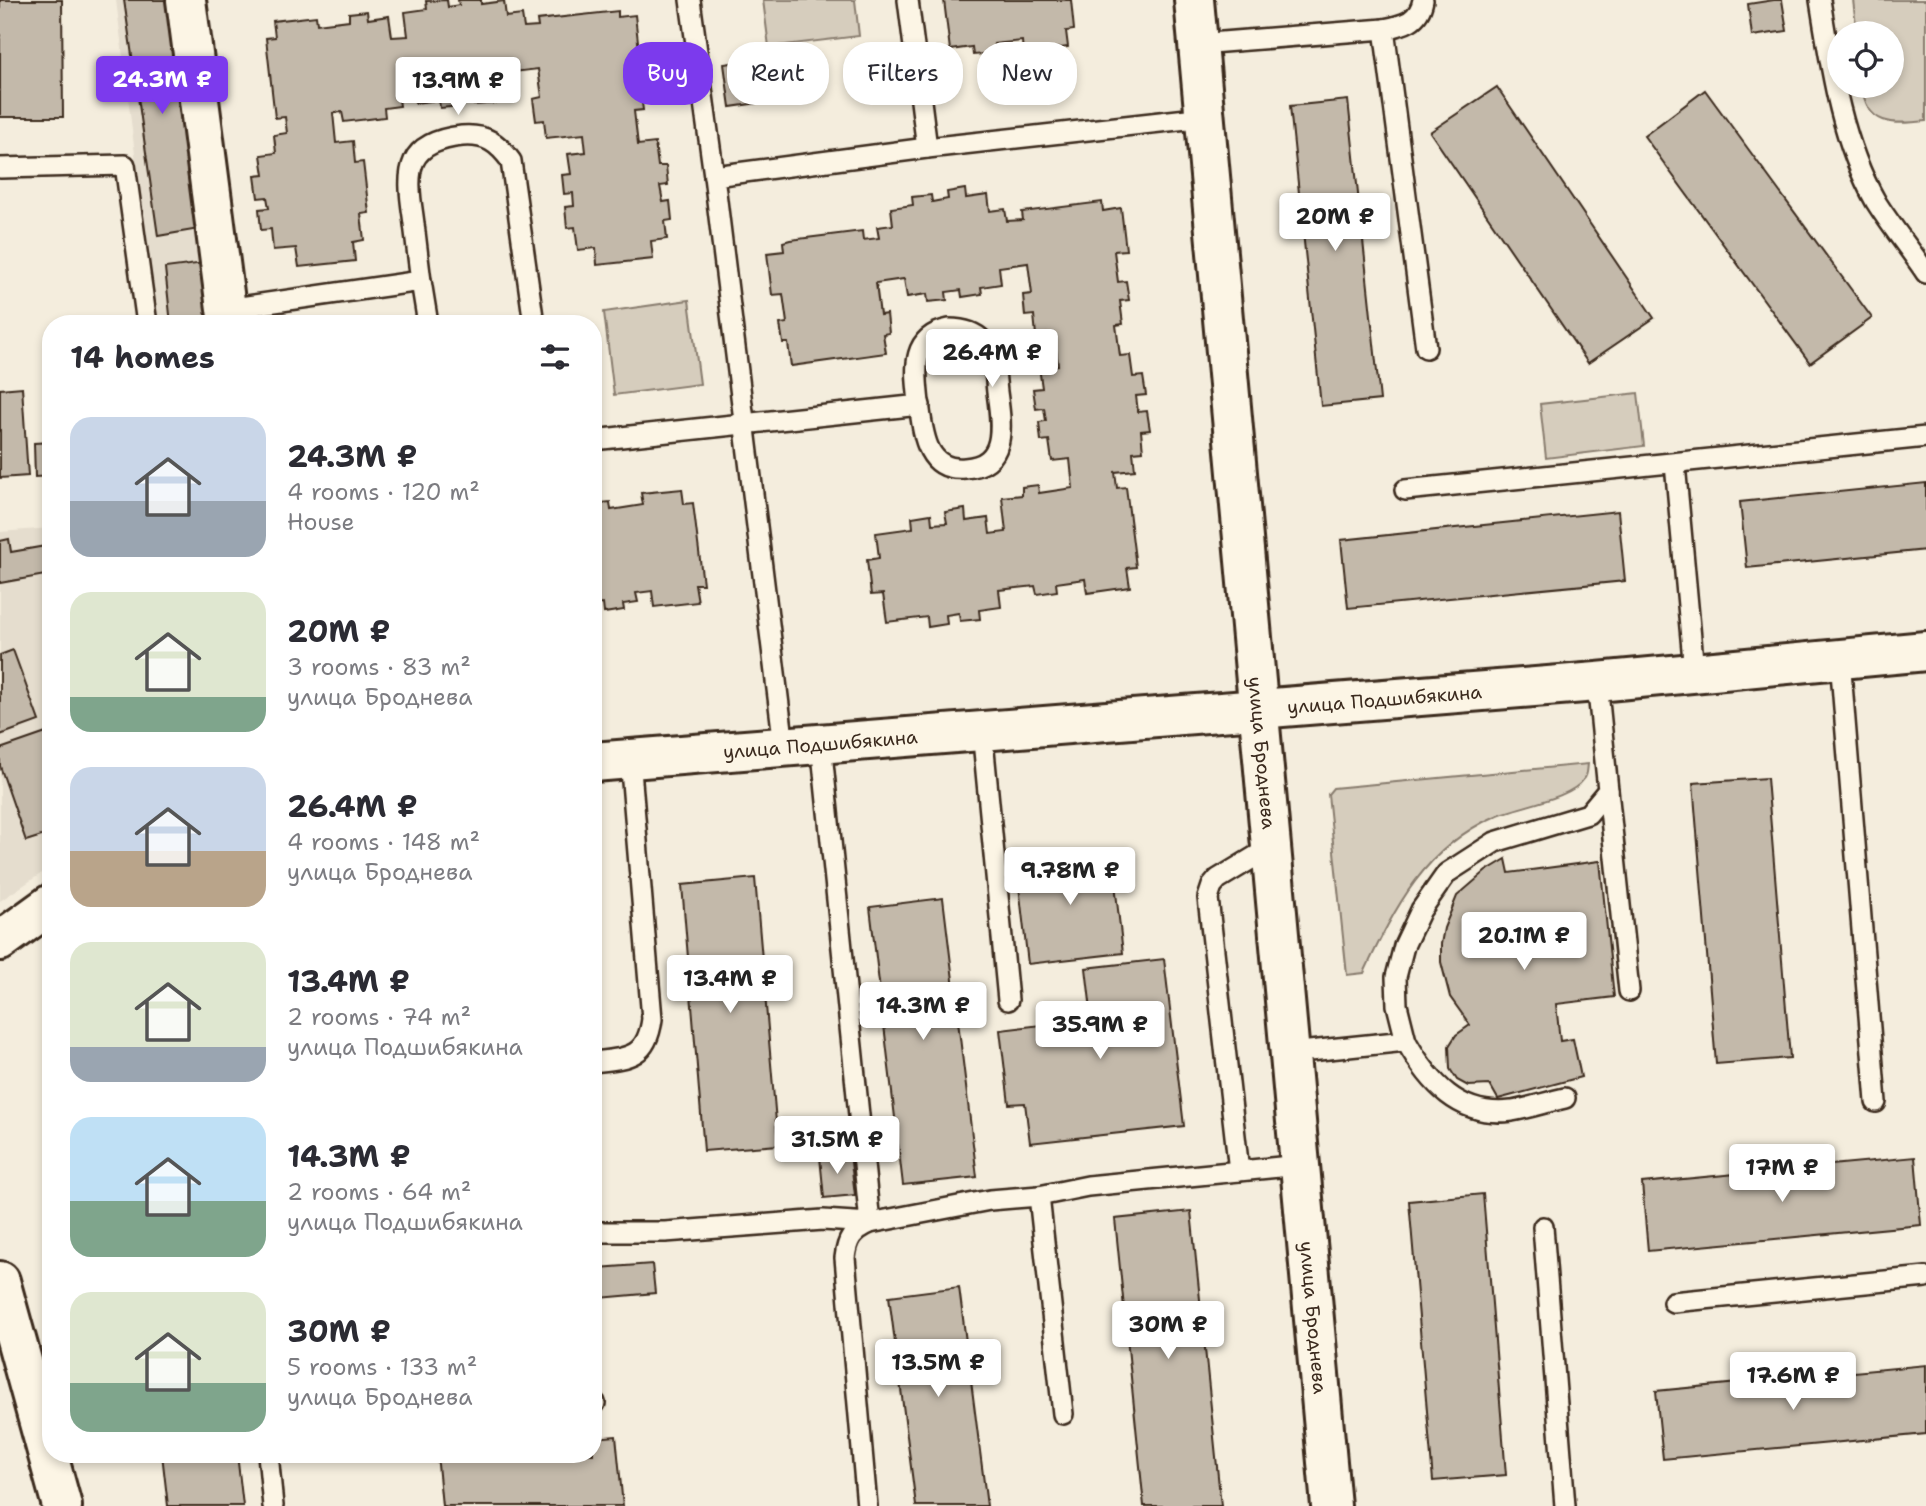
<!DOCTYPE html>
<meta charset="utf-8">
<style>
:root{--surface:#fff;--page:#f7f7f7;--text:#2b2b33;--muted:#7c7c81;--accent:#7c3aed}
body{margin:0;font-family:"Shantell Sans",sans-serif;background:var(--page);color:var(--text);height:100vh;display:flex;flex-direction:column;font-size:26px;white-space:nowrap}
*{box-sizing:border-box;margin:0}
p{font-size:23px;color:var(--muted)}
.icon{flex:none;width:38px;height:38px;fill:none;stroke:currentColor;stroke-width:2;stroke-linecap:round;stroke-linejoin:round}
.map{position:relative;flex:1;overflow:hidden}
.drawer{position:absolute;left:42px;top:315px;width:560px;height:1148px;display:flex;flex-direction:column;background:var(--surface);border-radius:28px;box-shadow:0 4px 10px #0003}
.drawer>*{flex:none}
.hud{position:absolute;left:623px;top:42px;width:665px;height:63px;display:flex;gap:14px}
.tools{position:absolute;left:1827px;top:21px;display:grid;gap:14px}
.tools a{display:grid;place-items:center;width:77px;height:77px;border-radius:50%;background:var(--surface);box-shadow:0 4px 10px #0003;font-size:35px}
.price{position:absolute;translate:-50% -60px;padding:0 16px;border-radius:7px;background:#fff;color:#222;font-size:23px;line-height:46px;filter:drop-shadow(0 2px 4px #0008)}
.price::after{content:'';position:absolute;left:50%;top:42px;width:21px;height:16px;margin-left:-10px;background:inherit;clip-path:polygon(0 0,100% 0,50% 100%)}
.price.current{background:var(--accent);color:#fff}
ul{padding:0;list-style:none}
li{display:flex;align-items:center;gap:21px;height:175px;padding:0 28px}
li span{display:grid;place-items:center;flex:none;width:196px;height:140px;border-radius:21px;color:#555}
li>.icon{margin-inline-start:auto}
span .icon{width:84px;height:84px;fill:#fffc;stroke-width:1}
li b{font-size:30px}
h2{display:flex;justify-content:space-between;align-items:center;height:84px;padding:0 28px;font-size:30px}
.tag{padding:0 24px;border-radius:28px;background:var(--surface);box-shadow:0 4px 10px #0003;font-size:24px;line-height:63px}
.tag.current{background:var(--accent);color:#fff}
.map>svg:first-child{display:block}
</style>
<div class="map">
<svg width="1926" height="1506" viewBox="0 0 1926 1506">
<rect width="100%" height="100%" fill="#f4eddd"/>
<filter id="ink" filterUnits="userSpaceOnUse"><feTurbulence type="fractalNoise" baseFrequency=".0143" numOctaves="2"/><feDisplacementMap in="SourceGraphic" scale="14" xChannelSelector="R" yChannelSelector="G"/><feConvolveMatrix kernelMatrix="1 2 1 2 8 2 1 2 1" color-interpolation-filters="sRGB"/></filter>
<g filter="url(#ink)">
<g fill="#e5ddce">
<path d="M116 0H170L217 324H156Z"/>
<path d="M51 528V867L0 901V532Z"/>
</g>
<g fill="#d6cdbd" stroke="#887c6e" stroke-width="2">
<path d="M763 0H855L859 36 769 47Z"/>
<path d="M1853 0H1926V121C1893 125 1866 126 1862 86H1892V33H1857Z"/>
<path d="M689 300 700 384 614 395 604 312Z"/>
<path d="M1638 393 1644 446 1546 458 1540 404Z"/>
<path d="M1588 764C1587 770 1588 775 1584 779 1571 799 1518 806 1496 816 1425 847 1395 907 1364 973L1347 975 1328 794 1333 788Z"/>
</g>
<g fill="#c3b9aa" stroke="#3b2a1e" stroke-width="2">
<path d="M0 0H62L63 117H0Z"/>
<path d="M124 0H166L199 229 158 236Z"/>
<path d="M447 0 448 7 459 5 458 0H481V4L504 1 506 17 522 15 524 28 538 27 537 20 618 11V17L635 15 640 59 629 60 633 89 640 88 643 110 634 111 638 145 655 143 658 166H666L668 185 660 186 663 202 670 201 672 220 665 221 667 239 651 241 653 259 597 265 596 248 578 250 575 227 567 228 565 207 574 206 573 193 564 194 562 175 571 174 568 154 586 152 584 134 546 138 544 120 536 121 533 99 542 97 538 69 513 72 516 92 496 94 497 103 474 105 473 97 460 99 461 106 440 108 439 100 415 103 414 90 398 92 400 106 384 108 385 117 344 122 342 112 333 113 336 143 353 141 355 163 363 162 369 213 361 214 364 240 353 242 355 261 299 267 296 248 273 250 271 229 261 230 259 209 269 208 267 197 258 198 255 176 264 175 261 155 276 153 274 135 287 133 285 117 275 118 266 38 275 37 273 21 316 16 317 24 349 20V13L367 11 368 19 389 16 392 37 408 36 405 12 427 9 426 1Z"/>
<path d="M944 0H1071L1074 30 1066 31 1068 47 1023 53 1022 41 994 44 995 53 973 55 972 47 950 50Z"/>
<path d="M1774 0H1782L1787 31 1752 36 1748 4Z"/>
<path d="M760 59 766 102 730 107 724 64Z"/>
<path d="M1497 87 1654 318 1588 363 1430 132Z"/>
<path d="M1705 90 1872 318 1810 363 1644 136Z"/>
<path d="M1348 100 1380 400 1321 406 1290 106Z"/>
<path d="M965 189 966 198 988 195 990 211 1005 209 1007 221 1023 220 1022 212 1102 202 1103 211 1121 208 1126 250 1114 251 1118 282 1126 281 1129 300 1120 301 1123 324 1116 325 1120 356 1130 355 1133 377 1143 376 1146 395 1136 396 1138 412 1147 411 1150 430 1141 431 1143 451 1133 452 1135 470 1115 472 1117 488 1126 487 1136 567 1127 568 1130 587 1087 593 1085 579 1056 583 1057 591 1037 594 1035 586 999 590 1001 607 979 610 980 619 960 621 959 613 946 615 947 624 928 627 927 617 887 622 883 594 871 595 867 560 879 558 876 533 913 528 912 517 931 514 932 524 947 523 945 512 965 509 966 521 988 518 990 534 1006 532 1002 497 1022 495V487L1038 485 1039 493 1073 488 1070 459 1052 461 1049 440 1041 441 1039 422 1046 421 1044 408 1036 409 1033 389 1042 388 1039 367 1058 365 1054 333 1036 335 1034 315 1025 316 1023 295 1032 294 1028 263 999 267 1001 284 981 287 982 294 962 297 961 290 946 292 947 300 928 302 927 294 907 297 904 279 876 283 880 315 887 314 889 333 883 334 886 353 791 366 788 343H783L780 324 787 323 783 294 772 295 767 253 784 251 783 242 790 240 862 231 863 240 879 238 877 227 893 225 891 208 913 205 912 197 931 195 932 202 948 199 947 192Z"/>
<path d="M204 263 211 324H171L165 268Z"/>
<path d="M22 387 28 476 0 478V389Z"/>
<path d="M51 442V476L35 477 34 443Z"/>
<path d="M1926 483V550L1747 568 1740 502Z"/>
<path d="M682 489 684 504 693 503 703 584H695L698 602 654 607 652 591 636 593 638 602 623 604 624 610 604 613 603 604 593 605V504L610 502 611 510 643 505 641 493Z"/>
<path d="M1618 511 1625 581 1348 608 1341 540Z"/>
<path d="M9 539 11 552 51 545V574L0 583V541Z"/>
<path d="M13 650 39 721 0 735V655Z"/>
<path d="M49 732 51 833 26 841 0 766V749Z"/>
<path d="M1767 778 1790 1058 1716 1064 1693 783Z"/>
<path d="M1111 849 1123 953 1028 964 1016 860Z"/>
<path d="M1506 859 1509 873 1600 861 1614 997 1556 1004 1560 1041 1573 1039 1581 1077 1498 1099 1490 1085 1468 1086 1457 1080 1450 1069 1449 1046 1456 1035 1470 1025 1450 997 1441 962V944L1444 928 1457 896 1486 871Z"/>
<path d="M755 878 778 1145 704 1151 682 885Z"/>
<path d="M943 898 977 1177 903 1185 870 907Z"/>
<path d="M1164 959 1184 1126 1030 1143 1025 1103 1009 1104 1000 1030 1092 1019 1086 968Z"/>
<path d="M850 1154 855 1195 824 1198 820 1157Z"/>
<path d="M1915 1157 1921 1225 1648 1251 1642 1183Z"/>
<path d="M1483 1194 1506 1475 1433 1481 1409 1201Z"/>
<path d="M1191 1211 1221 1506H1144L1115 1219Z"/>
<path d="M652 1264 655 1293 600 1298 598 1268Z"/>
<path d="M959 1287 987 1506H916L889 1296Z"/>
<path d="M1926 1365V1434L1663 1459 1656 1391Z"/>
<path d="M616 1436 623 1506H442L437 1454H593V1438Z"/>
<path d="M162 1454H237L243 1506H168Z"/>
</g>
<g fill="none" stroke-linecap="round" stroke-linejoin="round">
<g stroke="#3b2a1e" stroke-width="24">
<g id="lane">
<path d="M690 0 714 176"/>
<path d="M908 0 927 148"/>
<path d="M1820 0C1831 69 1841 140 1876 202 1891 226 1910 249 1926 273"/>
<path d="M1384 29 1426 348"/>
<path d="M1198 44 1384 29C1403 25 1419 22 1423 0"/>
<path d="M0 168 125 165 147 324"/>
<path d="M421 281C418 259 416 238 413 216 406 170 406 142 462 136 486 134 498 143 511 161L534 324"/>
<path d="M226 309 421 281 428 324"/>
<path d="M949 329C962 329 974 331 983 341 996 355 995 375 997 392 1001 422 1009 465 965 468 925 472 923 431 919 403 916 372 909 337 949 329Z"/>
<path d="M593 440 920 405"/>
<path d="M1675 464 1694 671"/>
<path d="M1405 490 1926 437"/>
<path d="M1840 659 1876 1102"/>
<path d="M982 730 1008 1000"/>
<path d="M784 746 714 176 927 148 1205 117"/>
<path d="M1608 790 1629 991"/>
<path d="M1406 1041C1429 1082 1459 1118 1512 1111 1529 1108 1547 1102 1565 1098"/>
<path d="M1290 1053 1406 1041 1397 1005 1396 977 1404 946 1421 910 1447 873 1495 842 1588 814 1608 790 1597 682"/>
<path d="M593 1062C628 1058 647 1058 652 1019L630 758"/>
<path d="M1239 1171 1208 898 1212 886 1218 879 1271 847"/>
<path d="M1039 1196 1063 1414"/>
<path d="M1543 1227 1565 1506"/>
<path d="M593 1232H665L823 1220 870 1223 821 743"/>
<path d="M1673 1302 1926 1277"/>
<path d="M593 1403H595"/>
<path d="M268 1454 273 1506"/>
<path d="M867 1506 845 1258C847 1240 852 1231 870 1223L990 1200 1039 1196 1088 1186 1300 1165"/>
</g>
</g>
<g stroke="#3b2a1e" stroke-width="44">
<g id="street">
<path d="M186 0 228 324"/>
<path d="M0 1281 62 1506"/>
</g>
</g>
<g stroke="#3b2a1e" stroke-width="44">
<g id="secondary">
<path id="s1" d="M1194 0 1331 1506"/>
<path id="s2" d="M593 762 1597 682 1926 651"/>
<path d="M0 941 51 904"/>
</g>
</g>
<use href="#lane" stroke="#fcf5e5" stroke-width="19"/>
<use href="#street" stroke="#fcf5e5" stroke-width="38"/>
<use href="#secondary" stroke="#fcf5e5" stroke-width="38"/>
</g>
</g>
<g text-anchor="middle" dominant-baseline="central" stroke-width="5" stroke-linejoin="round" paint-order="stroke">
<g font-size="19" fill="#3b2a1e" stroke="#fcf5e5">
<text stroke="none"><textPath href="#s2" startOffset="794">улица Подшибякина</textPath></text>
<text stroke="none"><textPath href="#s2" startOffset="228">улица Подшибякина</textPath></text>
<text stroke="none"><textPath href="#s1" startOffset="756">улица Броднева</textPath></text>
<text stroke="none"><textPath href="#s1" startOffset="1323">улица Броднева</textPath></text>
</g>
</g>
</svg>
<div class="tools">
<a><svg class="icon" aria-label="locate" viewBox="0 0 24 24"><circle cx="12" cy="12" r="6"/><path d="M12 2v4M12 18v4M2 12h4M18 12h4"/></svg></a>
</div>
<b class="price current" style="left:162px;top:116px">24.3M ₽</b>
<b class="price" style="left:458px;top:117px">13.9M ₽</b>
<b class="price" style="left:1335px;top:253px">20M ₽</b>
<b class="price" style="left:992px;top:389px">26.4M ₽</b>
<b class="price" style="left:1070px;top:907px">9.78M ₽</b>
<b class="price" style="left:1524px;top:972px">20.1M ₽</b>
<b class="price" style="left:730px;top:1015px">13.4M ₽</b>
<b class="price" style="left:923px;top:1042px">14.3M ₽</b>
<b class="price" style="left:1100px;top:1061px">35.9M ₽</b>
<b class="price" style="left:837px;top:1176px">31.5M ₽</b>
<b class="price" style="left:1782px;top:1204px">17M ₽</b>
<b class="price" style="left:1168px;top:1361px">30M ₽</b>
<b class="price" style="left:938px;top:1399px">13.5M ₽</b>
<b class="price" style="left:1793px;top:1412px">17.6M ₽</b>
<div class="hud">
<a class="tag current">Buy</a>
<a class="tag">Rent</a>
<a class="tag">Filters</a>
<a class="tag">New</a>
</div>
<section class="drawer">
<h2>14 homes<svg class="icon" aria-label="filters" viewBox="0 0 24 24"><path d="M4 7h16M4 17h16"/><circle cx="9" cy="7" r="2"/><circle cx="15" cy="17" r="2"/></svg></h2>
<ul>
<li><span style="background:linear-gradient(#c9d6e8 60%,#9aa5b1 0)"><svg class="icon" aria-label="home" viewBox="0 0 24 24"><path d="M3 11l9-7 9 7M6 9v11h12V9"/></svg></span><div><b>24.3M ₽</b><p>4 rooms · 120 m²</p><p>House</p></div></li>
<li><span style="background:linear-gradient(#dfe7d0 75%,#7fa58c 0)"><svg class="icon" aria-label="home" viewBox="0 0 24 24"><path d="M3 11l9-7 9 7M6 9v11h12V9"/></svg></span><div><b>20M ₽</b><p>3 rooms · 83 m²</p><p>улица Броднева</p></div></li>
<li><span style="background:linear-gradient(#c9d6e8 60%,#b9a48a 0)"><svg class="icon" aria-label="home" viewBox="0 0 24 24"><path d="M3 11l9-7 9 7M6 9v11h12V9"/></svg></span><div><b>26.4M ₽</b><p>4 rooms · 148 m²</p><p>улица Броднева</p></div></li>
<li><span style="background:linear-gradient(#dfe7d0 75%,#9aa5b1 0)"><svg class="icon" aria-label="home" viewBox="0 0 24 24"><path d="M3 11l9-7 9 7M6 9v11h12V9"/></svg></span><div><b>13.4M ₽</b><p>2 rooms · 74 m²</p><p>улица Подшибякина</p></div></li>
<li><span style="background:linear-gradient(#bfe0f5 60%,#7fa58c 0)"><svg class="icon" aria-label="home" viewBox="0 0 24 24"><path d="M3 11l9-7 9 7M6 9v11h12V9"/></svg></span><div><b>14.3M ₽</b><p>2 rooms · 64 m²</p><p>улица Подшибякина</p></div></li>
<li><span style="background:linear-gradient(#dfe7d0 65%,#7fa58c 0)"><svg class="icon" aria-label="home" viewBox="0 0 24 24"><path d="M3 11l9-7 9 7M6 9v11h12V9"/></svg></span><div><b>30M ₽</b><p>5 rooms · 133 m²</p><p>улица Броднева</p></div></li>
</ul>
</section>
</div>
